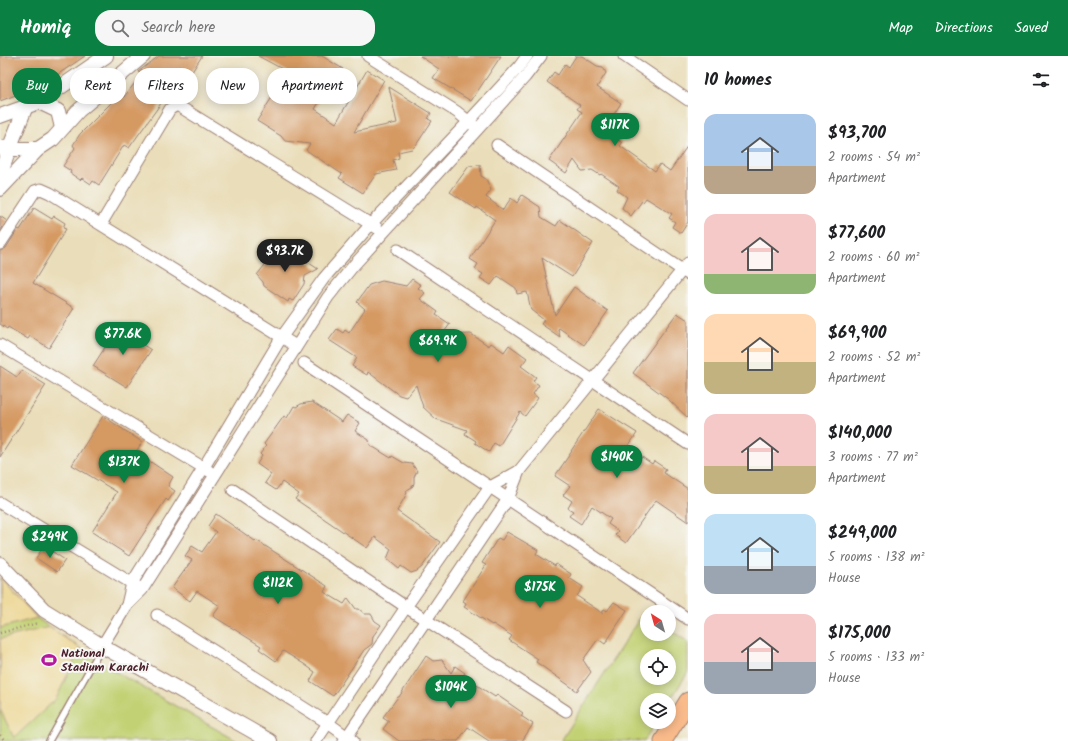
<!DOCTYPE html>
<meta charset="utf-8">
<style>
:root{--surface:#fff;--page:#f6f6f6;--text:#202124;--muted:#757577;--accent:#0b8043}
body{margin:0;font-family:Kalam,sans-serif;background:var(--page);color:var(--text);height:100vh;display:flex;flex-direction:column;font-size:15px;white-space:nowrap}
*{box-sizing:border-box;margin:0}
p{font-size:13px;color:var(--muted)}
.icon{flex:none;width:22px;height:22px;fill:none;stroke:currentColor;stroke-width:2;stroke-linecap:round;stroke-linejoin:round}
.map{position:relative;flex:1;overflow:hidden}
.sheet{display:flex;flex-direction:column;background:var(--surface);width:380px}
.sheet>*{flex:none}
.banner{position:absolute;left:12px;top:12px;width:380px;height:36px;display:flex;gap:8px}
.needle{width:26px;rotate:323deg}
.buttons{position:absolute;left:640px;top:549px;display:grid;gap:8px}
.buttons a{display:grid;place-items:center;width:36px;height:36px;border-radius:50%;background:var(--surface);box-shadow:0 2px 10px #0003;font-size:20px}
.price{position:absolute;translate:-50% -34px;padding:0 9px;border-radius:14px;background:var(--accent);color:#fff;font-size:13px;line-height:26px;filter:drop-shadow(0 1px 2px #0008)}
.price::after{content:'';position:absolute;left:50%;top:24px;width:12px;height:9px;margin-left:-6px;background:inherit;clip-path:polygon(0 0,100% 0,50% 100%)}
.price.active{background:#222;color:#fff}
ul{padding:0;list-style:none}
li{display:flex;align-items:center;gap:12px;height:100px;padding:0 16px}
li span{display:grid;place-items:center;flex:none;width:112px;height:80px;border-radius:12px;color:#555}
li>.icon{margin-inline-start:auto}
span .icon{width:48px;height:48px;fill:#fffc;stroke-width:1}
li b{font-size:17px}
h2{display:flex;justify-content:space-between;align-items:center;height:48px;padding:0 16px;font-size:17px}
.chip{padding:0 14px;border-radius:16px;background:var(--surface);box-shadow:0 2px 10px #0003;font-size:14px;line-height:36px}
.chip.active{background:var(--accent);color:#fff}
header{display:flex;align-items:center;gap:24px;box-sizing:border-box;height:56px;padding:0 20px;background:var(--accent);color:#fff}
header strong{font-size:19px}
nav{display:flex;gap:22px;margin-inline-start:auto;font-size:14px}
.search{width:280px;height:36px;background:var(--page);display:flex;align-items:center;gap:10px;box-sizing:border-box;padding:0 14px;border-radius:16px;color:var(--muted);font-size:15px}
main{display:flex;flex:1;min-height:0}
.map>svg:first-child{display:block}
</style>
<header>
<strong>Homiq</strong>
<div class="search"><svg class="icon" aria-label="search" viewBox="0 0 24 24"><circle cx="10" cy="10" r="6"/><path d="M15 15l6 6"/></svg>Search here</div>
<nav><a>Map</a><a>Directions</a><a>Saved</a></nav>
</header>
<main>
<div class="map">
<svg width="688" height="685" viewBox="0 0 688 685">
<rect width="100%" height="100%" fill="#f6f6f2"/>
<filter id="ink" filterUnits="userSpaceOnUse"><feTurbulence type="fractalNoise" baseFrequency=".025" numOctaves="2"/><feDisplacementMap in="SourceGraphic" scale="8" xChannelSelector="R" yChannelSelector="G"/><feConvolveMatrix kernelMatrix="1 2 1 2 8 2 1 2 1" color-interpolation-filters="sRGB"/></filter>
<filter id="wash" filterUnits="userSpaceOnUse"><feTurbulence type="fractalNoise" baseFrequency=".012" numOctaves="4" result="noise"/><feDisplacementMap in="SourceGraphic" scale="16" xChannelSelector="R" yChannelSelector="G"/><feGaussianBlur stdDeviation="0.9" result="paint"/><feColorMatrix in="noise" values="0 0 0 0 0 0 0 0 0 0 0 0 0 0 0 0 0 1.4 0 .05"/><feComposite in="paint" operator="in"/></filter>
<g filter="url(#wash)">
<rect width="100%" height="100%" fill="#eadeba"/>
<g fill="#c2d173" stroke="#86784f" fill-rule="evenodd">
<path d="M0 521 37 562 49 571 107 611 237 685H0Z"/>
<path d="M643 557 647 559V578H669V573L688 586V616L669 646V644H647V666H656L644 685H561ZM647 600H669V622H647Z"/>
</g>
<g fill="#eeda9e" stroke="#9c7c64">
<path d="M0 521 37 562 0 572Z"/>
<path d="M49 571 80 592 56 643 14 682 0 653V583Z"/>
</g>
<g id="blocks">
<g fill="#d59962">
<path d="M0 0H85L42 29 0 45Z"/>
<path d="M159 0H202L176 41 169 36 129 92 124 89 99 129 93 125 91 128 82 122 80 124 70 117 71 115 63 110 75 92 73 89 80 78 119 39 124 41 142 18 138 16Z"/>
<path d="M258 0H322L343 13 335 25 333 24 315 53 336 67 367 14 384 24 354 76 397 67 389 31 431 57 428 63 432 65 416 89 412 93 398 96 399 102 393 104 396 114 376 118 363 137 339 122 342 118 306 94 310 88 285 85 281 80 257 65 288 16Z"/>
<path d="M420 0H501L471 45 433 22 439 13Z"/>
<path d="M576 0H582L597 10 603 11 606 17 597 31 621 47 604 74 622 87 620 90 655 115 660 108 670 115 688 89V166L681 177 672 171 675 166 669 162 672 158 646 142 643 146 642 145 631 160 622 152 627 141 617 134 619 130 601 118 600 119 592 114 582 115 574 104 566 117 549 105 582 56 577 53 580 49 547 26 554 16 558 19 565 8 569 11Z"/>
<path d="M480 109 481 120 486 123 491 134 486 141 503 154 511 142 517 147 522 139 540 151 541 161 556 170 560 164 593 187 572 221 542 202 555 259 574 231 608 255 584 289 559 272 558 273 560 281 541 268 544 264 531 254 527 236 517 238 516 232 498 220 491 229 480 222 483 218 475 213 478 208 470 203 495 164 477 151 476 153 450 136 469 110Z"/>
<path d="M34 152 52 163 54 160 65 167 63 172 66 173 33 227 74 252 49 292 30 280 28 283 8 271 7 273 0 268V195L6 192 18 173 20 174Z"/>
<path d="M0 160 7 165 0 175Z"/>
<path d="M278 186 318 213 305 220 304 228 293 245 289 243 288 246 264 230 263 226 257 219 268 205 265 204Z"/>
<path d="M412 223 421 229 418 232 425 237 420 243 438 256 436 259 450 268 442 279 471 278 489 290 491 287 504 296 509 289 527 302 521 310 536 321 533 325 539 329 533 338 538 342 525 360 520 356 499 390 494 387 489 396 475 387 476 385 465 378 467 374 436 363 423 351 416 329 406 341 399 339 368 316 367 319 352 310 357 302 329 284 337 273 343 277 345 274 349 277 365 253 357 246 369 229 382 225 406 230Z"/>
<path d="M677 257 688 264V362L668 343 633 317Z"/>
<path d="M120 268 142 281 140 287 151 294 127 331 93 310Z"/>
<path d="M0 310 17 321 22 314 46 329 0 401Z"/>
<path d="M312 346 342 366 347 359 360 367 355 375 369 384 370 389 391 402 392 400 404 407 412 408 417 415 414 421V427L413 430 406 435 407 437 397 455 440 486 422 511 417 515 411 517 401 510 399 513 387 503 391 493 375 481 367 492 295 443 299 438 282 426 276 434 265 427 271 418 257 408 262 400 260 398 266 390 264 388 284 360 287 362 294 350 296 351 301 348Z"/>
<path d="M599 353 637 377 615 410 642 401 652 408 654 405 666 413 664 417 688 433V466L656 444 626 487 615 479 618 475 608 468 611 463 592 450 581 468 569 460 573 455 568 452 572 445 563 439 570 430 555 420 572 395H571Z"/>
<path d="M103 360 142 386 136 396 173 421 168 430 175 435 168 445 166 443 129 500 92 476 117 436 72 409Z"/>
<path d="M216 458 255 485 256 484 327 530 324 536 344 548 348 542 356 553H359L365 558H371L375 565 381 569 373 580 372 588 364 594 333 640 310 625 315 616 304 608 283 595 276 605 259 593 261 590 213 560 220 550 197 535 190 545 172 532 192 504 185 500 192 490 202 496 216 476 208 470Z"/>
<path d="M507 476 538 494 536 498 555 510 556 508 571 518 569 522 583 531 577 540 602 557 604 553 607 555 614 546 627 554 605 588 598 583 583 604 591 616 577 635 536 606 538 603 509 584 512 580 493 568 492 569 464 551 466 547 463 545 486 509 482 507 498 482 502 484Z"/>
<path d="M44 490 65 504 57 516 36 502Z"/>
<path d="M426 600 433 605 442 604 451 617 455 610 465 617 463 620 495 641 497 639 523 657 521 660 533 668 522 685H489L468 671 458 685H399L383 673 389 665 383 661 398 641H399Z"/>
</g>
</g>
</g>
<g filter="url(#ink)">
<use href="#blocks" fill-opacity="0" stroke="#9a7e72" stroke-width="1"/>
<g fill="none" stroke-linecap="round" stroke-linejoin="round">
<g stroke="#9a7e72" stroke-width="8">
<path id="service" d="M49 685 102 591"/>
</g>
<g stroke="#9a7e72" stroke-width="13">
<g id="minor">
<path d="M368 0 457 56 473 69"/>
<path d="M624 0 688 44"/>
<path d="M497 89 688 218"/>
<path d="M101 168 170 53 177 49 377 172"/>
<path d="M0 188 35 135 41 133 50 137 296 290"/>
<path d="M398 194 688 388"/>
<path d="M0 289 209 415"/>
<path d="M304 307 688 563"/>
<path d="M233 434 406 551 566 655"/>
<path d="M0 447 138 531"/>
<path d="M127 549 132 527 204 411 281 282 324 222 371 168 469 65 519 11 527 0"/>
<path d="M157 559 328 667 353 685"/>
<path d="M102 590 127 549 142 534 328 241 354 209 525 21 541 0"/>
<path d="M316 685 406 551 490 431 519 415"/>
<path d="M344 685 508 443 519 415 688 207"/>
</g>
</g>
<g stroke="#9a7e72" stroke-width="16">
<g id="tertiary">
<path d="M39 46 58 55 62 72"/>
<path d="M0 60 39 46 106 0"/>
<path d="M0 91 9 93H38L53 83 78 55 143 0"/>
<path d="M0 120 9 93 26 50"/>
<path d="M0 133 38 93"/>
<path d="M0 508 44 554 102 590 270 685"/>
</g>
</g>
<g stroke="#9a7e72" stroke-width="19">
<path id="primary" d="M663 685 688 645"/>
</g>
<g stroke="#9a7e72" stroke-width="2.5" stroke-dasharray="1 3" stroke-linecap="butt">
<path d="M0 577 38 567"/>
<path d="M0 679 5 685"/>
</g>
<use href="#service" stroke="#fff" stroke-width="5.5"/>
<use href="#minor" stroke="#fff" stroke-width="11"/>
<use href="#tertiary" stroke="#fff" stroke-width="14"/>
<use href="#primary" stroke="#fabb8b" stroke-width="17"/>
</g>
</g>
<defs>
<g id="stadium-bare" transform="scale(1.2)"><path d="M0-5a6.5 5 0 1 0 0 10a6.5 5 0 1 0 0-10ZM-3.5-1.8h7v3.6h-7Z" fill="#b5179e" stroke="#f6f6f2" stroke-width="2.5" paint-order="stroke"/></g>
</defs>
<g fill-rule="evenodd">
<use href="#stadium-bare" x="49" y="604"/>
</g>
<g text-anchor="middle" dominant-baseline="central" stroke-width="4" stroke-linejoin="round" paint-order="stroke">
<g font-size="12" font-weight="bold" fill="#4a1f2b" stroke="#f6f6f2" text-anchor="start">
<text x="61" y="597">National<tspan x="61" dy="14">Stadium Karachi</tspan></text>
</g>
</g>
</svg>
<div class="buttons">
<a><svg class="needle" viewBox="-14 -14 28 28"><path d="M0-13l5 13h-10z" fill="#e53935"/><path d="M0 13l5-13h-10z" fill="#757577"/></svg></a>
<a><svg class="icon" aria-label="locate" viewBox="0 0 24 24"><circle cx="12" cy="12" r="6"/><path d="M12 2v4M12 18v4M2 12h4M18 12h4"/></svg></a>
<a><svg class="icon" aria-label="layers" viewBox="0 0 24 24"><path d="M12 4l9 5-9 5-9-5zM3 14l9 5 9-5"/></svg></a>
</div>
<b class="price" style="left:615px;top:91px">$117K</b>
<b class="price active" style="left:285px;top:217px">$93.7K</b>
<b class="price" style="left:123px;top:300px">$77.6K</b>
<b class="price" style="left:438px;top:307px">$69.9K</b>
<b class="price" style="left:617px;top:423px">$140K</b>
<b class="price" style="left:124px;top:428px">$137K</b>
<b class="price" style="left:50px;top:503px">$249K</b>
<b class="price" style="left:278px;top:549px">$112K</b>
<b class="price" style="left:540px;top:553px">$175K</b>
<b class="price" style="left:451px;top:653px">$104K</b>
<div class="banner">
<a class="chip active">Buy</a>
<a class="chip">Rent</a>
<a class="chip">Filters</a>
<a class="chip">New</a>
<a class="chip">Apartment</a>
</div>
</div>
<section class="sheet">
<h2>10 homes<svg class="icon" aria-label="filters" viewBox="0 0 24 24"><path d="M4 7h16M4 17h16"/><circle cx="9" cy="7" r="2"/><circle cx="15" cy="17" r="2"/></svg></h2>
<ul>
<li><span style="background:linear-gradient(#a9c7e8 65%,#b9a48a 0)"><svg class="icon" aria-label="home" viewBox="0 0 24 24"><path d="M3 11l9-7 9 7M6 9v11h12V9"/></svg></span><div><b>$93,700</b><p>2 rooms · 54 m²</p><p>Apartment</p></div></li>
<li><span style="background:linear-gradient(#f6c9c9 75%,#8fb573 0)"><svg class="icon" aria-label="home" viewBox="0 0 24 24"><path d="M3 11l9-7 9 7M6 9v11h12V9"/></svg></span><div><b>$77,600</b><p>2 rooms · 60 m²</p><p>Apartment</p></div></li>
<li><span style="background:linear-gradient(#ffd9b3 60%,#c2b280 0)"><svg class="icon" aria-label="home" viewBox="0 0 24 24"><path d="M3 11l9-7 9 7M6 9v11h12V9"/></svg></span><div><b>$69,900</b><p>2 rooms · 52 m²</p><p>Apartment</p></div></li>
<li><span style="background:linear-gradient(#f6c9c9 65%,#c2b280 0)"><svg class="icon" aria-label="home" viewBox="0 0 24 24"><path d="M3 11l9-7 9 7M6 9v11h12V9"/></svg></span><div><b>$140,000</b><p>3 rooms · 77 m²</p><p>Apartment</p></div></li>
<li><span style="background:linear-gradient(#bfe0f5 65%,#9aa5b1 0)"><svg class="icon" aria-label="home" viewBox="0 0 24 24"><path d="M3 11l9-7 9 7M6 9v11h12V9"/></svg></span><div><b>$249,000</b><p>5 rooms · 138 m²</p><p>House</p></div></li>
<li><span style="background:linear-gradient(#f6c9c9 60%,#9aa5b1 0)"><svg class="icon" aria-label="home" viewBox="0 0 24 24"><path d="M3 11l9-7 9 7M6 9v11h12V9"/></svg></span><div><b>$175,000</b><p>5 rooms · 133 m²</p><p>House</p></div></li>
</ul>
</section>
</main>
